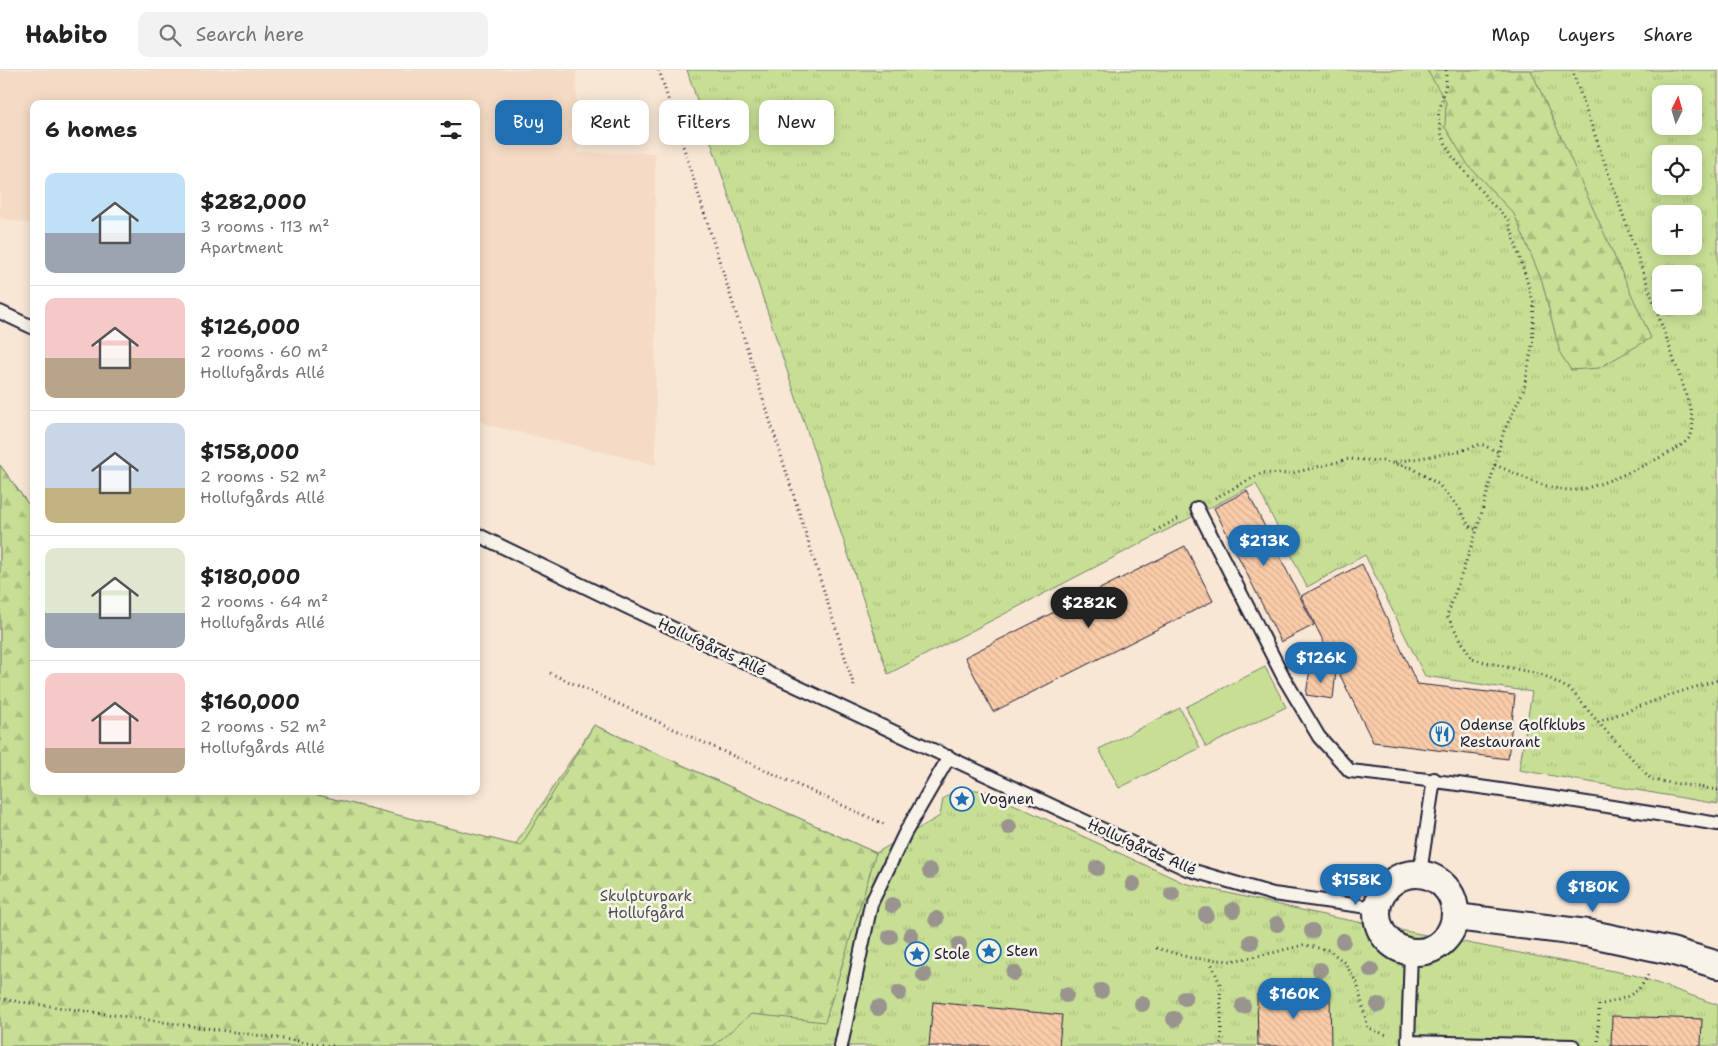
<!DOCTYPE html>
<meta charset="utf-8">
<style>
:root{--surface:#fff;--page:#f2f2f2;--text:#222;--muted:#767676;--line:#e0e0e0;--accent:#1f6fb2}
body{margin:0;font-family:"Shantell Sans",sans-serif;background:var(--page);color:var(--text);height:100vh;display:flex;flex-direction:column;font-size:19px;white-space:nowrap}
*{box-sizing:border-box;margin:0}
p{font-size:16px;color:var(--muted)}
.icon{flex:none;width:28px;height:28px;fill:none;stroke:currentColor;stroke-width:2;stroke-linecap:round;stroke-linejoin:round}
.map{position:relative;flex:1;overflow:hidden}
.side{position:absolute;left:30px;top:30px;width:450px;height:695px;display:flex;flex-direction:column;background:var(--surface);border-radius:10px;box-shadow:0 2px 12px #0003}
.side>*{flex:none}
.guide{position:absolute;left:495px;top:30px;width:475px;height:45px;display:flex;gap:10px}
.needle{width:32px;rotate:5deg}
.fabs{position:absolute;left:1652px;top:15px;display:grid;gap:10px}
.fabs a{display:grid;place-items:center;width:50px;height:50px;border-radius:10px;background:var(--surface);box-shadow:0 2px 12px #0003;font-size:25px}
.price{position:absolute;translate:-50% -42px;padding:0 11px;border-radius:18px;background:var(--accent);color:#fff;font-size:16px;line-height:32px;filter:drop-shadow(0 1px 2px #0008)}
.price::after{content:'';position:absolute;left:50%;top:30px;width:15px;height:11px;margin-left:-8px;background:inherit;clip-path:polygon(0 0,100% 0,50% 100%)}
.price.current{background:#222;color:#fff}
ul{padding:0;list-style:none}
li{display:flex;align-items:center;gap:15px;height:125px;padding:0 15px}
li+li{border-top:1px solid var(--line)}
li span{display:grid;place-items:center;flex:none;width:140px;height:100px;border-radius:10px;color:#555}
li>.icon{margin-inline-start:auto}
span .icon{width:60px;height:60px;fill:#fffc;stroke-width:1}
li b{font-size:21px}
h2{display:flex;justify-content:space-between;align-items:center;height:60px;padding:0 15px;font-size:21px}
.pill{padding:0 18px;border-radius:10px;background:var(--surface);box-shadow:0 2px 12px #0003;font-size:18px;line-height:45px}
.pill.current{background:var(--accent);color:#fff}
header{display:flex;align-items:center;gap:30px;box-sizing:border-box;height:70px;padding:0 25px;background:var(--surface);border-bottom:1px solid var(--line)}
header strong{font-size:24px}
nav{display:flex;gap:28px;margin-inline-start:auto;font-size:18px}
.search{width:350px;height:45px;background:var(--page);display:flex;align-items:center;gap:12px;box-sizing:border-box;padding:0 18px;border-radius:10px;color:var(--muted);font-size:19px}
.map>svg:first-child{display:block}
</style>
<header>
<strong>Habito</strong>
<div class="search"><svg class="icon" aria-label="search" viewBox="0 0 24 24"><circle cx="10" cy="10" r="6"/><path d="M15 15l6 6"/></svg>Search here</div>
<nav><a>Map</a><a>Layers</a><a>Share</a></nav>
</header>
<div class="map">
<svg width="1718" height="976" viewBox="0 0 1718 976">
<defs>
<pattern id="grass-tufts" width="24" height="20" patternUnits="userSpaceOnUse" patternTransform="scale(1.25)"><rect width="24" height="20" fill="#c7df95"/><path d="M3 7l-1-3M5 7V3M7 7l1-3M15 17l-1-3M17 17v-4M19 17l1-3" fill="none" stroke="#abbf81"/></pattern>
<pattern id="forest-firs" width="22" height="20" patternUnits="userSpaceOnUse" patternTransform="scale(1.25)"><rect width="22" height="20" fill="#c7df95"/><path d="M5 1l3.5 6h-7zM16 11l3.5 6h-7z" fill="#abbf81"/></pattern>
<pattern id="building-back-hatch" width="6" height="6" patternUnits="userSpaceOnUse" patternTransform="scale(1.25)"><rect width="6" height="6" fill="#facca9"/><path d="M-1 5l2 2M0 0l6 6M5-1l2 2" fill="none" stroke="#d6af92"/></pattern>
</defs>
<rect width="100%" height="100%" fill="#f8e7d5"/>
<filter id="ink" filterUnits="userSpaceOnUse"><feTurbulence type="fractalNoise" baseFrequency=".02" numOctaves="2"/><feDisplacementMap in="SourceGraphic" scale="10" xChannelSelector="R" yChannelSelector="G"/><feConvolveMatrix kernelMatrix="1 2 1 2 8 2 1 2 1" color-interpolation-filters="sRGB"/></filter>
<g filter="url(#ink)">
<path fill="#f5dbc5" d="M0 0H576L578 83H655L656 395 489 355 476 349V34H34V155L0 148Z"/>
<g fill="url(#grass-tufts)" stroke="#748068" fill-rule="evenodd">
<path d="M687 0H1718V734L1519 700 1532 622 1425 606 1365 485 1307 517 1256 414 888 604ZM1661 24H1694V56H1661ZM1661 84H1694V116H1661ZM1661 144H1694V176H1661ZM1661 204H1694V236H1661Z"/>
<path d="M0 395 34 442V721H302L515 775 594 655 876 783 940 746 943 729 957 718 985 721 1184 813 1332 847 1634 905 1718 935V976H0Z"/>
</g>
<g fill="url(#forest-firs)" stroke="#748068">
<path d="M1427 0H1531L1651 268 1599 298 1571 300 1560 283 1542 211 1514 144 1468 95 1445 57 1446 32Z"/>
<path d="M0 395 34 442V721H302L521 776 594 655 876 783 825 952 751 944 713 976H0Z"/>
</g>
<g fill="#c7df95" stroke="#748068">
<path d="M1265 597 1286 637 1206 677 1186 637Z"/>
<path d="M1180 638 1200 678 1119 718 1099 679Z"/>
</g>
<g fill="url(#building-back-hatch)" stroke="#22223b">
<path d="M1247 421 1314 555 1281 572 1214 438Z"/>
<path d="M1185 476 1213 531 993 642 965 587Z"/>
<path d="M1362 494 1417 614 1515 625 1508 689 1373 672 1301 526Z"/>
<path d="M1310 599 1336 601 1333 629 1306 625Z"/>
<path d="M1257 924H1330L1331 976H1258Z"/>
<path d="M933 932 1062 945 1059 976H929Z"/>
<path d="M1612 946 1702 949 1701 976H1611Z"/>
</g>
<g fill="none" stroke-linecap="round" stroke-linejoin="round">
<g stroke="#22223b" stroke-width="16">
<g id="service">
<path d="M0 242 34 258"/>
<path d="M1197 438 1284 608 1319 667 1350 701C1473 714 1596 734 1718 754"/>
<path d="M476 464 627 537 1187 799 1273 824 1376 838"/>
<path d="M1420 803 1434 709"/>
<path d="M1411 882 1408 972 1573 976"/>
<path d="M841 976 871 834 905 763 949 687"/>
</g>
</g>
<g stroke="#22223b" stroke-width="30">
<g id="minor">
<circle cx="1416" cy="843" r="39"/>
<path d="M1456 847 1587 863 1671 881 1718 895"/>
</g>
</g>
<g stroke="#22223b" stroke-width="3" stroke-dasharray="1 4" stroke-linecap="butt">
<path d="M659 0 855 619"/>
<path d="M1446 0V13L1438 47 1442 66 1452 86 1491 133 1508 149 1534 234 1532 277 1524 319 1504 361 1477 460 1447 546 1472 589 1543 605 1571 620 1598 652 1670 625 1718 610"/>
<path d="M1395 392 1457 382 1481 374 1498 382"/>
<path d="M1495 395C1521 405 1546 421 1575 420 1594 420 1663 388 1680 376 1684 374 1689 369 1691 365 1696 353 1689 336 1686 324L1572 0"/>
<path d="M1215 428 1262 403 1289 404 1349 389 1383 391 1412 398 1438 414 1460 439 1469 456 1477 460"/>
<path d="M1155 461 1179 448"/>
<path d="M550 603 886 755"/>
<path d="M1598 652 1652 710 1718 720"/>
<path d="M1156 878 1191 888 1232 891 1272 883 1303 875 1329 880 1345 893 1357 913 1368 958 1387 965"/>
<path d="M1210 890 1220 914 1222 976"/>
<path d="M0 929 333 976"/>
<path d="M1598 976 1599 935C1620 930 1640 926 1648 904"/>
</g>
<use href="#service" stroke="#f7f3e8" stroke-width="12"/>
<use href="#minor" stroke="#f7f3e8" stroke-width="26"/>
</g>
<g fill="#99948d">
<circle cx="1009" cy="757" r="8"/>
<circle cx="1097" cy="798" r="8"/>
<circle cx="930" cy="801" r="8"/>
<circle cx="1133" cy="814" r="8"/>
<circle cx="1172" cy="824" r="8"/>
<circle cx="892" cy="835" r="8"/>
<circle cx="1233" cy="840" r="8"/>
<circle cx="1206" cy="845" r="8"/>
<circle cx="936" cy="849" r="8"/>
<circle cx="1277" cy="854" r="8"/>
<circle cx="1312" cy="861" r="8"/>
<circle cx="911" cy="865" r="8"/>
<circle cx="890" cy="867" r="8"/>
<circle cx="1343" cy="871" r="8"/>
<circle cx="1251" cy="872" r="8"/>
<circle cx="959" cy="875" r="8"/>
<circle cx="1320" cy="900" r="8"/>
<circle cx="1371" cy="900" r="8"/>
<circle cx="1014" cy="903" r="8"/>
<circle cx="924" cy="905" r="8"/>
<circle cx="1101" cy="921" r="8"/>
<circle cx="899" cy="923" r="8"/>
<circle cx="1066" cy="925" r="8"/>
<circle cx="1185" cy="928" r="8"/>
<circle cx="1142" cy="934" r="8"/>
<circle cx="1378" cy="935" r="8"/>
<circle cx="1243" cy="936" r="8"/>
<circle cx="878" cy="938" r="8"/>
<circle cx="1174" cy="949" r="8"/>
</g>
</g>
<defs>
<g id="restaurant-ring" transform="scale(1.25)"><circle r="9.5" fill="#f7f3e8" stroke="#1f6fb2" stroke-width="1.5"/><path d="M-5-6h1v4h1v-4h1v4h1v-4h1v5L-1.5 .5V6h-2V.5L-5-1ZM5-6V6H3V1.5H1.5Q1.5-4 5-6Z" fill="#1f6fb2"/></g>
<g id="sight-ring" transform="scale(1.25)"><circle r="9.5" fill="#f7f3e8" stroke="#1f6fb2" stroke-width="1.5"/><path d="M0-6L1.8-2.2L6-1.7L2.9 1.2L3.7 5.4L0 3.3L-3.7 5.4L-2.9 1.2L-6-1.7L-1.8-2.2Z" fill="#1f6fb2"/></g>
</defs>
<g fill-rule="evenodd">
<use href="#restaurant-ring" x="1442" y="664"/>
<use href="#sight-ring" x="962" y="729"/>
<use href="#sight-ring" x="989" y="881"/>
<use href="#sight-ring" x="917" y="884"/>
</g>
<g text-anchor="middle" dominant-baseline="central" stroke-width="5" stroke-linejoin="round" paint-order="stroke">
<g font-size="15" fill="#22223b" stroke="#f7f3e8">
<text transform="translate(712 577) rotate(25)">Hollufgårds Allé</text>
<text transform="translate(1142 777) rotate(24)">Hollufgårds Allé</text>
</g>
<g font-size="15" fill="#22223b" stroke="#f7f3e8" text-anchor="start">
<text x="1460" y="655">Odense Golfklubs<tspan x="1460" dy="17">Restaurant</tspan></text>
<text x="980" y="729">Vognen</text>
<text x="1006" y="881">Sten</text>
<text x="934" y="884">Stole</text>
</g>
<g font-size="15" fill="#4b5152" stroke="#f7f3e8">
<text x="646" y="826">Skulpturpark<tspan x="646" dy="17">Hollufgård</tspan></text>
</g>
</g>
</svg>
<div class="fabs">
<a><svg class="needle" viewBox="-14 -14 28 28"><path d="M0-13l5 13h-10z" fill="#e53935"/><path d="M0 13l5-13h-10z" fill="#767676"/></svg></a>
<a><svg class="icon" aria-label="locate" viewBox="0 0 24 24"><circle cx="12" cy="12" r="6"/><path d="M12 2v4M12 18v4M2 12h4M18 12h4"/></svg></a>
<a>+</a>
<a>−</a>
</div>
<b class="price" style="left:1264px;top:497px">$213K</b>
<b class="price current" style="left:1089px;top:559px">$282K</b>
<b class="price" style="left:1321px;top:614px">$126K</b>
<b class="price" style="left:1356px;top:836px">$158K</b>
<b class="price" style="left:1593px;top:843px">$180K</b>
<b class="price" style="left:1294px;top:950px">$160K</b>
<div class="guide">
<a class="pill current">Buy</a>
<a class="pill">Rent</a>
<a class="pill">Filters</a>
<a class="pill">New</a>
</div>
<section class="side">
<h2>6 homes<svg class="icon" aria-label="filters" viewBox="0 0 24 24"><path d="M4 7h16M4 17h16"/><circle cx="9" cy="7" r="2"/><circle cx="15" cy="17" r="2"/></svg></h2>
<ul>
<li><span style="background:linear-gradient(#bfe0f5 60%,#9aa5b1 0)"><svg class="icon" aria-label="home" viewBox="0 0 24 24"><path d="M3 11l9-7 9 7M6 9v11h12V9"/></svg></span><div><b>$282,000</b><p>3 rooms · 113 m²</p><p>Apartment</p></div></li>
<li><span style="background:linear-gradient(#f6c9c9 60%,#b9a48a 0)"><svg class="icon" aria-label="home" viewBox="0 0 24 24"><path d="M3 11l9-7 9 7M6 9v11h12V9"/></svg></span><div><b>$126,000</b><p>2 rooms · 60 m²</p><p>Hollufgårds Allé</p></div></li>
<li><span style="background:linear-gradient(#c9d6e8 65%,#c2b280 0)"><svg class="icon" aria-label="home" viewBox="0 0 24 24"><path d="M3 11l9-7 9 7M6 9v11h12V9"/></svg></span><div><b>$158,000</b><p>2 rooms · 52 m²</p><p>Hollufgårds Allé</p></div></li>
<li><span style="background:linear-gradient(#dfe7d0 65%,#9aa5b1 0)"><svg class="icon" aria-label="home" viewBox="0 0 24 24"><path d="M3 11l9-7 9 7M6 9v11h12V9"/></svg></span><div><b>$180,000</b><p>2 rooms · 64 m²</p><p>Hollufgårds Allé</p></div></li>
<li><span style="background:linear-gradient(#f6c9c9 75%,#b9a48a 0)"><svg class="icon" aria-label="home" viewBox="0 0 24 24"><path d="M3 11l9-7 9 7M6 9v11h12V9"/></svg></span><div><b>$160,000</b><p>2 rooms · 52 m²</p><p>Hollufgårds Allé</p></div></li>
</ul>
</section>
</div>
